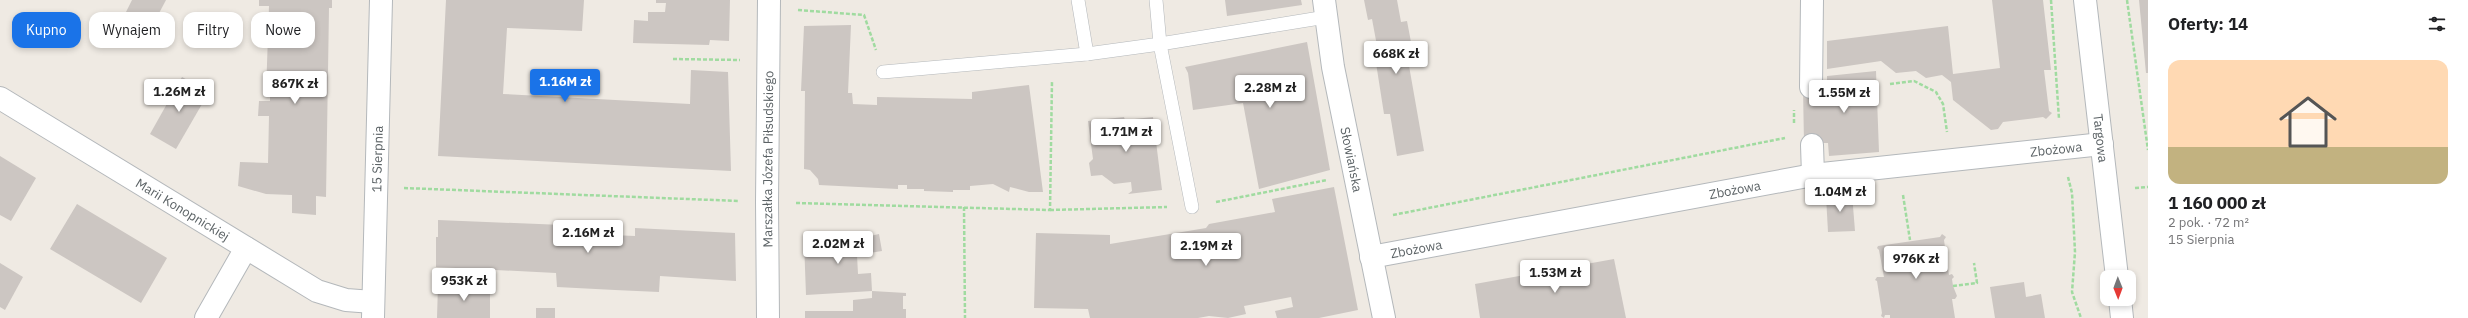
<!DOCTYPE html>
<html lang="pl">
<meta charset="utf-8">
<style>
:root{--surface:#fff;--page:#f6f6f6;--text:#202124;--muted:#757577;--line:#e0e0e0;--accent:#1a73e8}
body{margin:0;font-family:"IBM Plex Sans",sans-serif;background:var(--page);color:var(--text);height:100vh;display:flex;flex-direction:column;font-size:15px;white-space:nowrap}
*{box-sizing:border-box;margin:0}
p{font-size:13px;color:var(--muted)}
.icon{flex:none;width:22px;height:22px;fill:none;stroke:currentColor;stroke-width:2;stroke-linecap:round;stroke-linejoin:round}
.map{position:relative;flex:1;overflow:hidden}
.drawer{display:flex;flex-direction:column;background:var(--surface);width:320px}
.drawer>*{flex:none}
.top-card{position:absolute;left:12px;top:12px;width:380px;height:36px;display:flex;gap:8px}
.needle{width:26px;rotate:179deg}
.controls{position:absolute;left:2100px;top:270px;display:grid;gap:8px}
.controls a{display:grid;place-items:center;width:36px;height:36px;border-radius:8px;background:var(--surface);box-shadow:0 2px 6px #0003;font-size:20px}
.price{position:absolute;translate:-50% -34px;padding:0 9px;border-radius:4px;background:#fff;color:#222;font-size:13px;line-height:26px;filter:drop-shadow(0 1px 2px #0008)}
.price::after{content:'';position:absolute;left:50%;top:24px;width:12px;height:9px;margin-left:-6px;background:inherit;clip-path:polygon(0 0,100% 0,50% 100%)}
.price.selected{background:var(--accent);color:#fff}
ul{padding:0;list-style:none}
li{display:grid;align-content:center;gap:8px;height:212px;padding:0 20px}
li+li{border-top:1px solid var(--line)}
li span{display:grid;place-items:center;height:124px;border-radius:12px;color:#555}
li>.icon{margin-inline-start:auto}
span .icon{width:72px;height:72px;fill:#fffc;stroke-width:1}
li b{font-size:17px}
h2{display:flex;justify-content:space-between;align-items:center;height:48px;padding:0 20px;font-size:17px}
.pill{padding:0 14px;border-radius:12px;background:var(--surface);box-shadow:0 2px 6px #0003;font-size:14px;line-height:36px}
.pill.selected{background:var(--accent);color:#fff}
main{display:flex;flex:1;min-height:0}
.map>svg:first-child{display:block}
</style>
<main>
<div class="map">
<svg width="2148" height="318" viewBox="0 0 2148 318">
<rect width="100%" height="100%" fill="#efeae3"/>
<g fill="#ccc6c2">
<path d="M132 0H166L149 32 123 18Z"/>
<path d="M259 0H332V8H329L326 197 316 196V215L292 213V195L266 194 238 186 240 162 268 163 269 116H258L259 101H270V93H266L269 6H259Z"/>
<path d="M446 0H584L582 31 507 28 503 94 690 104 691 70 728 72 731 171 438 156Z"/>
<path d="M656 0H730L729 41 710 40 709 45 633 43 634 20 648 21V12H665L666 3H656Z"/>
<path d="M1225 0H1301L1302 5 1227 16Z"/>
<path d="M1364 0H1397L1401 22 1407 21 1411 42 1405 43 1424 151 1397 156 1390 114H1384L1376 63 1380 62 1372 19 1368 20Z"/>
<path d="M1992 0H2043L2051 70H2044L2049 111 2052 113 2046 119 2043 117 2003 122 1998 129 1991 130 1953 100 1951 82 1942 75 1926 78 1916 71 1896 73 1881 61 1827 69V41L1948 26 1953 74 2000 68Z"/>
<path d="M2139 0H2148V73H2146Z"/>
<path d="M851 25 848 93H837H852L853 104 877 105V97L972 99V92L1029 85 1043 192H1029L1010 187 1009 192 993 184 970 186V190H953V192L924 191V189H907V185H898V189L819 185 818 179 810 170 804 169 805 91H801L804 26Z"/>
<path d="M1307 42 1330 170 1259 189 1243 103 1193 110 1188 73 1185 67Z"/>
<path d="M1876 71 1879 152 1829 156 1828 143H1804L1803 89H1827V76Z"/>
<path d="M182 77 209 92 176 149 150 134Z"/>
<path d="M1124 117 1125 120 1153 117 1162 190 1128 194 1132 191 1131 182 1114 184 1102 175 1091 176 1089 163 1093 159 1088 121Z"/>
<path d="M0 156 36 178 11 221 0 215Z"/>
<path d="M1334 187 1358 310 1319 318H1277L1275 311 1293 307 1291 297 1244 306 1246 314 1228 318 1209 316 1198 318H1090L1088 309 1034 308 1036 233 1110 235V244L1206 228 1209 224 1275 212 1272 199Z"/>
<path d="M1852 194 1855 231 1828 232 1826 196Z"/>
<path d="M77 204 167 258 141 303 50 249Z"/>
<path d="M438 220 588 226V234L635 236V228L735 233 736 281 660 276 659 292 615 290 557 287 556 273 436 267V237H438Z"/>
<path d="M879 234 882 251 857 255 858 274 871 273 872 291 806 295 804 241 857 239Z"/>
<path d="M1942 234 1946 237 1944 240 1949 275 1952 274 1954 277 1952 279 1953 286 1957 296 1955 299H1952L1955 318H1890V315H1885L1884 318 1881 316 1882 313 1877 281 1875 280 1877 277H1884L1879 250 1877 248 1878 246 1940 237Z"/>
<path d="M1614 259 1626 318H1480L1475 284Z"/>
<path d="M0 263 23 277 5 310 0 307Z"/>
<path d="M2024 282 2026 297 2041 294 2045 318H1995L1990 287Z"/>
<path d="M438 285 490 286V318H437Z"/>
<path d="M872 291 906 293V296H903V309H906V318H805V311H853V300L872 298Z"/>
<rect x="536" y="308" width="19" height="10"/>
</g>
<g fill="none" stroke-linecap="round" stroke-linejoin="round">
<g stroke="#b4b8bb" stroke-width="14">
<g id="lane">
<path d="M1078 0 1087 54"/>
<path d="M883 72 1087 54 1160 44 1156 0"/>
<path d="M1192 207 1160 44 1326 17"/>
</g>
</g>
<g stroke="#b4b8bb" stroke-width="24">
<g id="street">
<path id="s1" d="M1324 0 1333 67 1384 318"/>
<path id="s2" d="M2085 0 2117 277"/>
<path d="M1811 87 1812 0"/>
<path id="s3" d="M0 98 317 291 346 300 373 302"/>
<path d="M1812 145 1813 175"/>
<path id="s4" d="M1371 257 1813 175 2102 144"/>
<path d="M2120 299 2122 318"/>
<path d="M206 318 246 248"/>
<path id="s5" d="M373 318 381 0"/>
<path id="s6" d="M768 318 767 202 769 0"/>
</g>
</g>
<g stroke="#a0dba0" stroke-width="2.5" stroke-dasharray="4 2" stroke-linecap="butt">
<path d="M2051 0 2059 119"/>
<path d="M2127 0 2148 150"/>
<path d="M798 10 864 15 876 50"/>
<path d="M673 59 740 60"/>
<path d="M1890 84 1914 81 1936 92 1943 104 1947 132"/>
<path d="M1794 123V110"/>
<path d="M2068 177 2072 193 2075 252 2072 292 2081 318"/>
<path d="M404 188 739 201"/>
<path d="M2135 188 2148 187"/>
<path d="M1903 195 1910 240"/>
<path d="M1216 202 1327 180"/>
<path d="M796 203 1050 210 1052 81"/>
<path d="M964 207 965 318"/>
<path d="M1050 210 1167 207"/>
<path d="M1393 215 1785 138"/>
<path d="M1953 286 1977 283 1974 263"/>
</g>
<use href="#lane" stroke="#fff" stroke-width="13"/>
<use href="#street" stroke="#fff" stroke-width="22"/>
</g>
<g text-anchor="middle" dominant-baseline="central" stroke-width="3" stroke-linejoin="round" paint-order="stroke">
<g font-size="13" fill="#5b6265" stroke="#fff">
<text stroke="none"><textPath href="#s2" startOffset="139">Targowa</textPath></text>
<text stroke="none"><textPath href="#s4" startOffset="694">Zbożowa</textPath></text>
<text stroke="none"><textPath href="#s5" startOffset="159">15 Sierpnia</textPath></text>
<text stroke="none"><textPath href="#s6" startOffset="159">Marszałka Józefa Piłsudskiego</textPath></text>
<text stroke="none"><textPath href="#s1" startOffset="162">Słowiańska</textPath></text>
<text stroke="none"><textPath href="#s4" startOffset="370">Zbożowa</textPath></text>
<text stroke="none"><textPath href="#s3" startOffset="214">Marii Konopnickiej</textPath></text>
<text stroke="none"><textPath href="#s4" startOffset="46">Zbożowa</textPath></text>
</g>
</g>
</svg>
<div class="controls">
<a><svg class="needle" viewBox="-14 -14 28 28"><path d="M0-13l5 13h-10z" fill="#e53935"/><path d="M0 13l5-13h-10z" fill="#757577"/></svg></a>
</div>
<b class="price" style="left:1396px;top:75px">668K zł</b>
<b class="price selected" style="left:565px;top:103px">1.16M zł</b>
<b class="price" style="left:295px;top:105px">867K zł</b>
<b class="price" style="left:1270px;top:109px">2.28M zł</b>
<b class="price" style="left:179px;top:113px">1.26M zł</b>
<b class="price" style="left:1844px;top:114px">1.55M zł</b>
<b class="price" style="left:1126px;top:153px">1.71M zł</b>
<b class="price" style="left:1840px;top:213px">1.04M zł</b>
<b class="price" style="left:588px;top:254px">2.16M zł</b>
<b class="price" style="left:838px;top:265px">2.02M zł</b>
<b class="price" style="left:1206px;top:267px">2.19M zł</b>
<b class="price" style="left:1916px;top:280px">976K zł</b>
<b class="price" style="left:1555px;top:294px">1.53M zł</b>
<b class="price" style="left:464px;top:302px">953K zł</b>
<div class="top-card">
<a class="pill selected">Kupno</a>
<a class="pill">Wynajem</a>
<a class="pill">Filtry</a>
<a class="pill">Nowe</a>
</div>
</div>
<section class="drawer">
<h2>Oferty: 14<svg class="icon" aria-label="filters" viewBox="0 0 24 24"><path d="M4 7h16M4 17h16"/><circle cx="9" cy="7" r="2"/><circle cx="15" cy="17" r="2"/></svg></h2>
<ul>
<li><span style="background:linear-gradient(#ffd9b3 70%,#c2b280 0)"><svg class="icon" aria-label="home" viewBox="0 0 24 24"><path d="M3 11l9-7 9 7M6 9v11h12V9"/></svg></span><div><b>1 160 000 zł</b><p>2 pok. · 72 m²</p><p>15 Sierpnia</p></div></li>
</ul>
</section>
</main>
